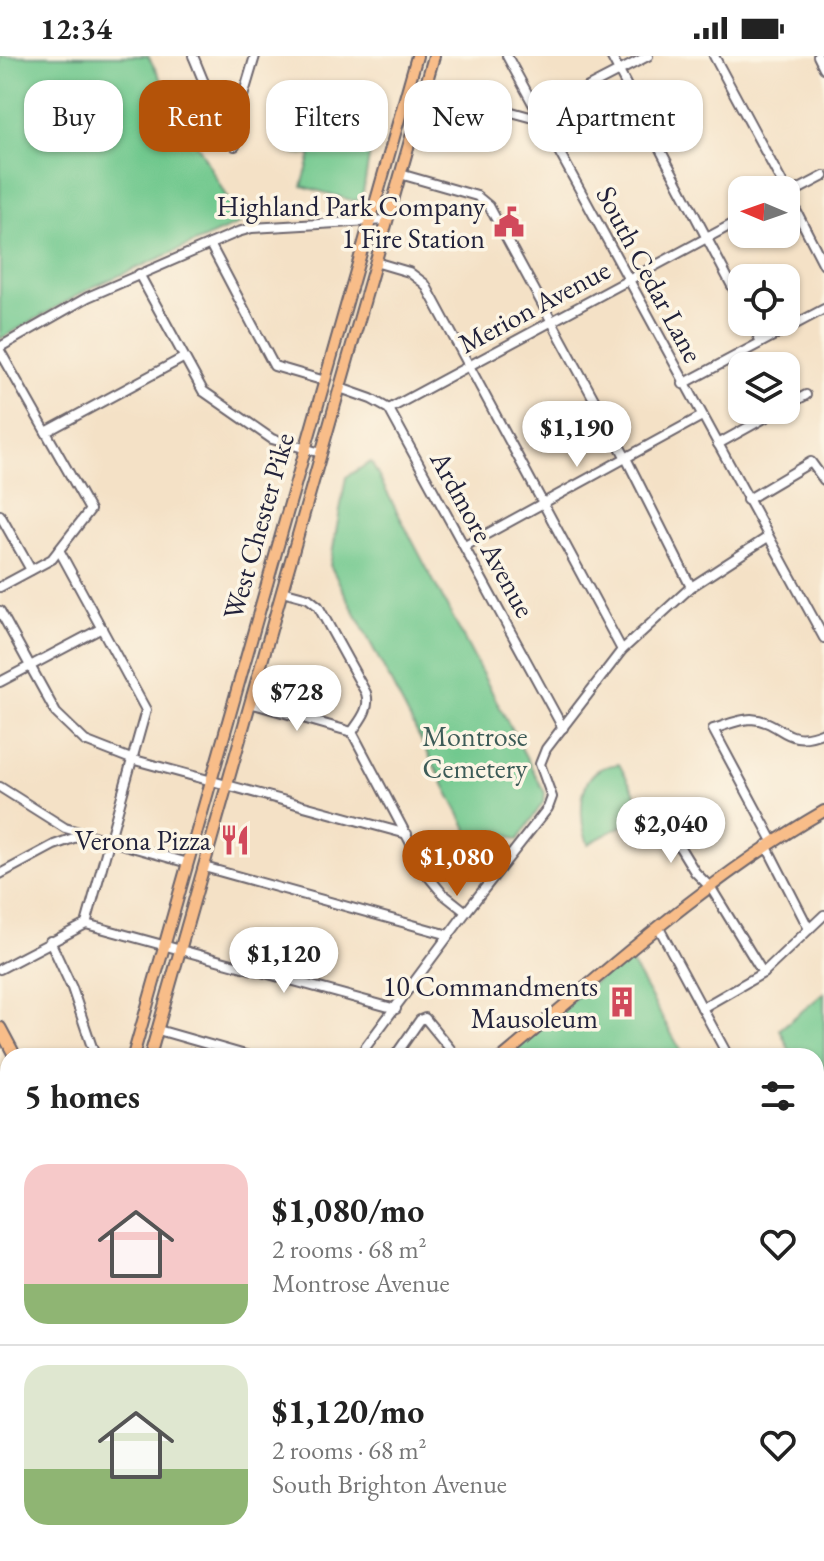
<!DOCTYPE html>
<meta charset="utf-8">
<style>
:root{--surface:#fff;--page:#f6f6f6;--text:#222;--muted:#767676;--line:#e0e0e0;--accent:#b45309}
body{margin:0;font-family:"EB Garamond",serif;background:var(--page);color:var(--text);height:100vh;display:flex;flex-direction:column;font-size:30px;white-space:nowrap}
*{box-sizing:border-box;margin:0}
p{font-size:26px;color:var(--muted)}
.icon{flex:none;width:44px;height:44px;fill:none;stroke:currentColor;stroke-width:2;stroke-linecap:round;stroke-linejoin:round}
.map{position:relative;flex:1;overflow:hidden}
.side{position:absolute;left:0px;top:992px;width:824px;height:514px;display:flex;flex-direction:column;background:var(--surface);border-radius:24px 24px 0 0;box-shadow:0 2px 6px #0004}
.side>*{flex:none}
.hud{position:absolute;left:24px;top:24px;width:776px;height:72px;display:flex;gap:16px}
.needle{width:52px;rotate:272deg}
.fabs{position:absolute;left:728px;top:120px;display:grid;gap:16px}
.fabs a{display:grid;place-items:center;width:72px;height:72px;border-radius:16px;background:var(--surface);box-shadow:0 2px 6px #0004;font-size:40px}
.price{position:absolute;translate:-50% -68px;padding:0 18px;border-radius:28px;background:#fff;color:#222;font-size:26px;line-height:52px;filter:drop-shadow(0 2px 4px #0008)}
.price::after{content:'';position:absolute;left:50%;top:48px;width:24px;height:18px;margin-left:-12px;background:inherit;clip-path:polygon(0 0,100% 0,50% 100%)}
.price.current{background:var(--accent);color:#fff}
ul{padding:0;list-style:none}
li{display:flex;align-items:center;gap:24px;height:200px;padding:0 24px}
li+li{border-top:2px solid var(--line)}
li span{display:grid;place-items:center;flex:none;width:224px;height:160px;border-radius:24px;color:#555}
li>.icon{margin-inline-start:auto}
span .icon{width:96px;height:96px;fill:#fffc;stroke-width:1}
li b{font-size:34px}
h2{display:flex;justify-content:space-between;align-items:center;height:96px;padding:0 24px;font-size:34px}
.tag{padding:0 28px;border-radius:24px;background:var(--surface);box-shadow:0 2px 6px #0004;font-size:28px;line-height:72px}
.tag.current{background:var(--accent);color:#fff}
.status{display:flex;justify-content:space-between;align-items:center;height:56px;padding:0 40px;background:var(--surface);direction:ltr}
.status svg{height:22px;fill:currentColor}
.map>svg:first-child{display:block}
</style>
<div class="status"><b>12:34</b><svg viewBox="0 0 49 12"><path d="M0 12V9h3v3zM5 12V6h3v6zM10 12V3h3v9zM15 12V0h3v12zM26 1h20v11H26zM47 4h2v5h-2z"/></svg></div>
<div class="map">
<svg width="824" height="1505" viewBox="0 0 824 1505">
<rect width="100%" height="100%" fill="#fcf5e5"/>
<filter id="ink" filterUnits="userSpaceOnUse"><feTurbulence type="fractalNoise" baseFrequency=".0125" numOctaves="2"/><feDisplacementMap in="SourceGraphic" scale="16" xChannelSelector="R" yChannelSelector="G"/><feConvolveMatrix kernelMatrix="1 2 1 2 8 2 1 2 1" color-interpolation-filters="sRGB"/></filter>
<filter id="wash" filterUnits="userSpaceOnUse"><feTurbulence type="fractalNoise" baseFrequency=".006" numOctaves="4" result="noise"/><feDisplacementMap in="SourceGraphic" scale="32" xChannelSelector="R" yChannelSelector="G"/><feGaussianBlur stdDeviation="1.8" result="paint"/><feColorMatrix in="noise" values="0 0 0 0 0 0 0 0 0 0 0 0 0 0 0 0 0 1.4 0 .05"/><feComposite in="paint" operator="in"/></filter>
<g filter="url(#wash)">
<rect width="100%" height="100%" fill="#f4e1c6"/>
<g fill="#70c88d" stroke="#497564" stroke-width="2">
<path d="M0 0H148L241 167 93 231 0 283Z"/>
<path d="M366 86 371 88 370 95 347 96H370L362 142 354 145 302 130 311 99 291 97V89Z"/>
<path d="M371 406 545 737 544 745 518 784 498 775 476 790 330 509 346 421Z"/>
<path d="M619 708 646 757 588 788C580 767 576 726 600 713 605 710 614 709 619 708Z"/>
<path d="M627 899 684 1000H505Z"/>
<path d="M824 937V1074L816 1056V1000H792L780 973Z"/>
<path d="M824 1369V1429L816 1433V1373Z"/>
</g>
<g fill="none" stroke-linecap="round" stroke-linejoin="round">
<g stroke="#41aec0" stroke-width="2">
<path d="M816 1154 824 1147"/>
<path d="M129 1505 134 1498"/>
</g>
</g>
</g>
<g filter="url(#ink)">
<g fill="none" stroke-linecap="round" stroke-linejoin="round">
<g stroke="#6c656c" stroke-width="12">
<g id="minor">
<path d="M193 0C202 19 210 53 232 59"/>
<path d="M507 0 824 582"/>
<path d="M611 0 742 249"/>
<path d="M714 0 786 134"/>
<path d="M818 0 824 12"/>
<path d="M409 28 530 61 648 0"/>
<path d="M235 90 232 59 241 47 255 0"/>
<path d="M400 118 477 140 489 150 627 404 691 531"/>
<path d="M786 135 824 209"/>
<path d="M786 140 824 120"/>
<path d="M210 188 274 310 325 325"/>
<path d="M375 206 409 216 425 228 622 594"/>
<path d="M139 218 203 335 272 383 321 397"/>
<path d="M751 266 761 286"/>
<path d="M0 291 88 241 238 176 252 172 387 164"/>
<path d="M0 295 90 454 52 503 0 531"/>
<path d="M683 328 824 253"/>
<path d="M340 332 371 343 389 353 563 672"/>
<path d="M786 350 806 339"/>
<path d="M389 353 742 163"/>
<path d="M46 376 183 302"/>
<path d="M718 388 779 354"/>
<path d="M747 444 811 406 824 424"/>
<path d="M0 459 31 514"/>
<path d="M465 490 702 360"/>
<path d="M59 494 146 654 86 868"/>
<path d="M282 535 308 542 318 550 366 637C371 653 360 664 352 676"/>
<path d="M0 555 56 657 85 685 131 703 407 778"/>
<path d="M0 626 102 572"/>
<path d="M250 647 352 676 428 820 442 837 466 856"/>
<path d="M0 731 65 772 188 807"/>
<path d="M662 762 695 816 711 832 763 917"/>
<path d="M773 785 713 673C724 670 739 663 751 663 784 665 784 693 824 676"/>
<path d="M766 789 809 873"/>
<path d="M204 811 449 879"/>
<path d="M0 818 54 789 82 779"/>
<path d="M659 872 728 1000"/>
<path d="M50 885 72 932 94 997"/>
<path d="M0 913 86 868 396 953"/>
<path d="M702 952 763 917 824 859"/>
<path d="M158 974 249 1000"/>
<path d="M359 1000 466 856 548 752 552 741 540 708 546 693 622 594 691 531 768 481"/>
<path d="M395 1000 420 964 425 962 456 1000"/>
<path d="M0 1085 8 1081"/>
<path d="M821 1177 824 1180"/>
<path d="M0 1182 8 1192"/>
<path d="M816 1285H817"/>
<path d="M364 1498 368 1505"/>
<path d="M465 1498 468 1505"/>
<path d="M531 1498 535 1505"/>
<path d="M736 1498 739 1505"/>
<path d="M392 1505 405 1498"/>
<path d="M578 1505 591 1498"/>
</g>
</g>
<g stroke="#6c656c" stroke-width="14">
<g id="major">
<path d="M133 1000 417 0"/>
<path d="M150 1000 434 0"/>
<path d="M504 1000C606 915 709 821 824 755"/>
<path d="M0 1378 8 1372"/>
<path d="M0 1391 8 1385"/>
</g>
</g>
<g stroke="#6c656c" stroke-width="15">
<g id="highway">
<path d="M0 972 15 1000"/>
<path d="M0 1466 8 1439"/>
<path d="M287 1498 290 1505"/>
<path d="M5 1505 8 1494"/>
</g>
</g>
<use href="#minor" stroke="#fff" stroke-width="8"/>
<use href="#major" stroke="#f8bd89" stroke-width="10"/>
<use href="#highway" stroke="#f8bd89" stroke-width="11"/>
</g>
</g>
<defs>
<g id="civic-bare" transform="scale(2.4)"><path d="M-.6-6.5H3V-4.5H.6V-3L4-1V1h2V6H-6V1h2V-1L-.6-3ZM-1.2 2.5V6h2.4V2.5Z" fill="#d1495b" stroke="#fcf5e5" stroke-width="2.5" paint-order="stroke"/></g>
<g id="restaurant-bare" transform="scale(2.4)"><path d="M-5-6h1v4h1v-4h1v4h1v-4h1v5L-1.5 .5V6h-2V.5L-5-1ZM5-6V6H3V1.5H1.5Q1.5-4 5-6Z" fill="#d1495b" stroke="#fcf5e5" stroke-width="2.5" paint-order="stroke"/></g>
<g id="building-bare" transform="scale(2.4)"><path d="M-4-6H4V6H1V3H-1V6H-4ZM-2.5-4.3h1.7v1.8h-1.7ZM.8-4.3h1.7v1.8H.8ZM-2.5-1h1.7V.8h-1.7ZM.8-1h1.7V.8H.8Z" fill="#d1495b" stroke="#fcf5e5" stroke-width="2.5" paint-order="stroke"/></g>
</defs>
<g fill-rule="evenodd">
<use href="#civic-bare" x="509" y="166"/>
<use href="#restaurant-bare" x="235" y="784"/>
<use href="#building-bare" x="622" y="946"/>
</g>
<g text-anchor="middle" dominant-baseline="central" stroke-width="7" stroke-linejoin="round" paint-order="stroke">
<g font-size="28" fill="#22223b" stroke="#fcf5e5" text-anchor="end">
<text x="485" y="150">Highland Park Company<tspan x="485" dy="32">1 Fire Station</tspan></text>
<text x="211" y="784">Verona Pizza</text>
<text x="598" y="930">10 Commandments<tspan x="598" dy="32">Mausoleum</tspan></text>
</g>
<g font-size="28" fill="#22223b" stroke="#fcf5e5">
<text transform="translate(650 218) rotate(62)">South Cedar Lane</text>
<text transform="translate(534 250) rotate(-28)">Merion Avenue</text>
<text transform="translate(258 470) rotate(-74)">West Chester Pike</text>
<text transform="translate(483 478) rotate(61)">Ardmore Avenue</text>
</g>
<g font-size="28" fill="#3d5c58" stroke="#fcf5e5">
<text x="475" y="680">Montrose<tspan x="475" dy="32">Cemetery</tspan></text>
</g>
</g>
</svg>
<div class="fabs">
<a><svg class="needle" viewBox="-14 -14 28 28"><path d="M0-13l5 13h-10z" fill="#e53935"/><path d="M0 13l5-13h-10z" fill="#767676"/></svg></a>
<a><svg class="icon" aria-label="locate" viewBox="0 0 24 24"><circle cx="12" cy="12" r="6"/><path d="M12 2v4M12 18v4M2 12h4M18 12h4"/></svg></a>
<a><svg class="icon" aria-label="layers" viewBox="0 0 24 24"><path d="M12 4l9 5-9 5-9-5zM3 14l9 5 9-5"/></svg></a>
</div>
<b class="price" style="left:577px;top:413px">$1,190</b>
<b class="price" style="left:297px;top:677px">$728</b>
<b class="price" style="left:671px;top:809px">$2,040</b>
<b class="price current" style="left:457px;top:842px">$1,080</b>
<b class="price" style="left:284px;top:939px">$1,120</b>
<div class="hud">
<a class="tag">Buy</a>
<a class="tag current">Rent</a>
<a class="tag">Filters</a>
<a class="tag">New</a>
<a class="tag">Apartment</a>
</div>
<section class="side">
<h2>5 homes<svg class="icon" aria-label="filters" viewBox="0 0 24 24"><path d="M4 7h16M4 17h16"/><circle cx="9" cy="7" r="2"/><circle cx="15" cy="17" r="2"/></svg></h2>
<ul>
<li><span style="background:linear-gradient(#f6c9c9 75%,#8fb573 0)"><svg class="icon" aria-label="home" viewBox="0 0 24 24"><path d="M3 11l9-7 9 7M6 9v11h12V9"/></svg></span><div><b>$1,080/mo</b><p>2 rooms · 68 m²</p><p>Montrose Avenue</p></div><svg class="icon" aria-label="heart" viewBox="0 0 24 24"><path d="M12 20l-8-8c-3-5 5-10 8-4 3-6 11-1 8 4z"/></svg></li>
<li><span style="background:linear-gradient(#dfe7d0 65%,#8fb573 0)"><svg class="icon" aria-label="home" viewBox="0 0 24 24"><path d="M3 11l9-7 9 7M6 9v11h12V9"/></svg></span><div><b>$1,120/mo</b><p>2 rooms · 68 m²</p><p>South Brighton Avenue</p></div><svg class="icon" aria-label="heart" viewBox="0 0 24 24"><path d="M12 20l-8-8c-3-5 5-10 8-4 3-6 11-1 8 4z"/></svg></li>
</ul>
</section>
</div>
